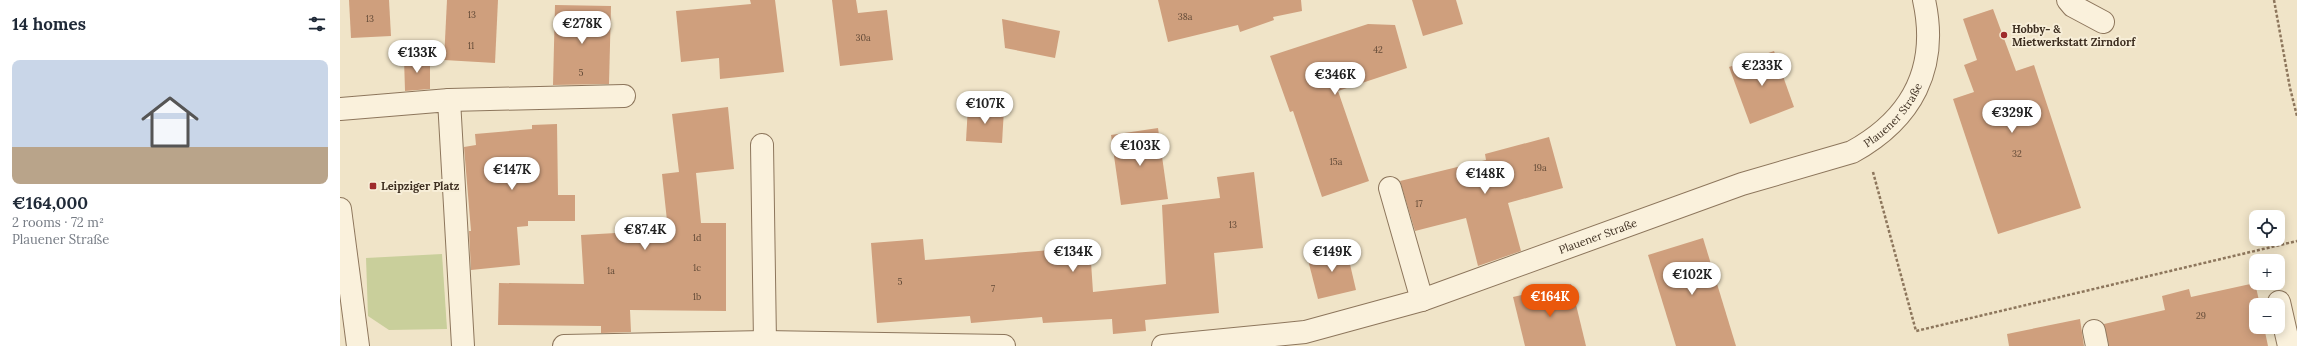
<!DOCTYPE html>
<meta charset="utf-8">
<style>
:root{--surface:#fff;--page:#f6f6f7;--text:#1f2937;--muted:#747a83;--line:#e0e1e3;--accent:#ea580c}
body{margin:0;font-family:Lora,serif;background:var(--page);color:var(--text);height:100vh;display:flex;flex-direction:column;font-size:15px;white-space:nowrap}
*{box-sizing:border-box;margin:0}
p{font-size:13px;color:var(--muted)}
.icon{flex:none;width:22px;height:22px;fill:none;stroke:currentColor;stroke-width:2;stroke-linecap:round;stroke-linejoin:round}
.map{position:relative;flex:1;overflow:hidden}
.panel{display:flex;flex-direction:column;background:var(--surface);width:340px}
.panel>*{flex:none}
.fabs{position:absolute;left:1909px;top:210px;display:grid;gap:8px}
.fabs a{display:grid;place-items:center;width:36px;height:36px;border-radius:8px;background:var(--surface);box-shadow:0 2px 10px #0003;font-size:20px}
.price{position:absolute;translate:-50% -34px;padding:0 9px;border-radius:14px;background:#fff;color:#222;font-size:13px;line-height:26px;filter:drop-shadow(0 1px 2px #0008)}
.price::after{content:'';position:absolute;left:50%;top:24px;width:12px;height:9px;margin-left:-6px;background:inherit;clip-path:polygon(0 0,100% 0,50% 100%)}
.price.active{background:var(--accent);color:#fff}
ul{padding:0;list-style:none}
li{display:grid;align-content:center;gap:8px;height:212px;padding:0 12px}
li+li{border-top:1px solid var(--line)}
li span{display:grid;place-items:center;height:124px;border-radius:8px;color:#555}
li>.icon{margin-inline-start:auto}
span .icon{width:72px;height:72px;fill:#fffc;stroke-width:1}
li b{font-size:17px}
h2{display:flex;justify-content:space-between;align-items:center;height:48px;padding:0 12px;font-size:17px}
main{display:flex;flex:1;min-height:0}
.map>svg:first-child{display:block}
</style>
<main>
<section class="panel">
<h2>14 homes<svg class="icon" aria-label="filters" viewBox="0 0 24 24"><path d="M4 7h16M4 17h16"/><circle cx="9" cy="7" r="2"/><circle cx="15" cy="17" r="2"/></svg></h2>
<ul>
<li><span style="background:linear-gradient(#c9d6e8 70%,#b9a48a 0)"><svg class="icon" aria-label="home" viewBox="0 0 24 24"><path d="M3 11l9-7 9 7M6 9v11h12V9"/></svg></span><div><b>€164,000</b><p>2 rooms · 72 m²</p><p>Plauener Straße</p></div></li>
</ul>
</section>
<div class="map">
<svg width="1957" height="346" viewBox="0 0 1957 346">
<rect width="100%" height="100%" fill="#f0e4c8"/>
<path fill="#c9cf9b" d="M102 254 107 329 49 330 28 316 26 258Z"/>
<g fill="#cf9f7d">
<path d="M9 0H49L51 36 11 38Z"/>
<path d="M107 0H158L155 63 104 60Z"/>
<path d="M410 0H435L444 72 380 79 379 58 341 62 336 11 411 4Z"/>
<path d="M492 0H516L518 13 547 10 553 60 500 66Z"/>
<path d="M818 0H961L962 11 933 17 934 20 900 32 898 25 828 42Z"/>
<path d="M1072 0H1116L1123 24 1083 36Z"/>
<path d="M215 5 271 6 269 84 213 85Z"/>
<path d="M1653 9 1676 71 1694 65 1741 208 1658 234 1613 99 1634 92 1624 65 1637 60 1623 19Z"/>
<path d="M662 19 720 31 715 58 665 48Z"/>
<path d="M1028 24 1055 25 1067 68 998 91 1029 181 982 197 953 111 950 112 930 56Z"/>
<path d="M1434 51 1454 107 1410 124 1389 67Z"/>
<path d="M64 59H90V89L65 91Z"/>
<path d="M628 106 664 109 662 143 626 141Z"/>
<path d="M388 107 394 169 356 173 361 223H386V311L290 310 291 332 261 333V326L158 325 159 283 244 284 241 235 328 230 322 174 339 172 332 114Z"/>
<path d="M217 124 218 195H235V221H188V226L177 227 180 265 131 270 129 231H131L124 147 136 145 135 134 192 129V125Z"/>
<path d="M818 128 828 199 781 205 771 135Z"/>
<path d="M1209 137 1223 188 1168 203 1181 251 1138 266 1126 218 1075 231 1060 181 1146 160 1145 154Z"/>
<path d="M914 172 923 248 874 253 879 313 805 320 806 331 773 334 772 319 703 323 702 317 631 323 630 316 537 323 531 243 583 239 585 260 750 247 753 292 826 284 822 205 880 198 877 177Z"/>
<path d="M1363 238 1396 346H1336L1308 255Z"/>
<path d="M1006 247 1016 290 978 299 967 256Z"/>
<path d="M1915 283 1920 305H1916V327H1924L1928 346H1769L1764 324 1825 310 1822 296 1849 289 1851 297Z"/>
<path d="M1231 284 1246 346H1185L1173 297Z"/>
<path d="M1740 319 1744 346H1669L1667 334Z"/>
</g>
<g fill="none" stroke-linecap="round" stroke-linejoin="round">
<g stroke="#8d765c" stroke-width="24">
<g id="minor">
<path d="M1728 0 1733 6 1763 22"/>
<path d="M109 100 284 96"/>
<path d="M0 109 109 100 123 346"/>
<path d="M422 145 425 342"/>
<path d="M1050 188 1082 300"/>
<path d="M0 209 18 346"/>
<path d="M1939 302 1949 346"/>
<path d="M1754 331 1757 346"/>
<path d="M224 346 425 342 664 346"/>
<path id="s1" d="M823 346 965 332 1082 300 1402 184 1512 152C1572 119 1599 68 1584 0"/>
</g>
</g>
<g stroke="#8d765c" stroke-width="2.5" stroke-dasharray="3 2" stroke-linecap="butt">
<path d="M1934 0 1950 88 1957 116"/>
<path d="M1533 172 1576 331 1957 241"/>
</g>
<use href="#minor" stroke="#faf1dc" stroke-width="22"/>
</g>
<g fill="#9e2a2b" stroke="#f7eed8" stroke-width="1.5">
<circle cx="1664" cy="35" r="4"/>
<rect x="29" y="182" width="8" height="8" rx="2"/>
</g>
<g text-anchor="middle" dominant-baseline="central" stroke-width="4" stroke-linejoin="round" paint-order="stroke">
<g font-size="9" fill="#624a37">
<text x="132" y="14">13</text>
<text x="845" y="16">38a</text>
<text x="30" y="18">13</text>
<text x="523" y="37">30a</text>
<text x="131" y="45">11</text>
<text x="1038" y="49">42</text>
<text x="241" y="72">5</text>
<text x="1677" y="153">32</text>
<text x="996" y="161">15a</text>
<text x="1200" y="167">19a</text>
<text x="1079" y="203">17</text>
<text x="893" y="224">13</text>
<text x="357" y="237">1d</text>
<text x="357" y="267">1c</text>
<text x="271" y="270">1a</text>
<text x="560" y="281">5</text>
<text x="653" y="288">7</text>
<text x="357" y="296">1b</text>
<text x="1861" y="315">29</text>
</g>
<g font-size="11" font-weight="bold" fill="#3d2e20" stroke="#f7eed8" text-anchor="start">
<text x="1672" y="29">Hobby- &amp;<tspan x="1672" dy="13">Mietwerkstatt Zirndorf</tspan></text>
<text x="41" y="186">Leipziger Platz</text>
</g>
<g font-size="11" fill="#3d2e20" stroke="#f7eed8">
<text stroke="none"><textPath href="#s1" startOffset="775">Plauener Straße</textPath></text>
<text stroke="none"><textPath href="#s1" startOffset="451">Plauener Straße</textPath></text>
</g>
</g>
</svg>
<div class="fabs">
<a><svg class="icon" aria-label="locate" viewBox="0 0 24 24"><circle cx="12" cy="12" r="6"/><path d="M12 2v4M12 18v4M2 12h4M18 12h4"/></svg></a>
<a>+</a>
<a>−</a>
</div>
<b class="price" style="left:242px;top:45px">€278K</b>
<b class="price" style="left:77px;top:74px">€133K</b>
<b class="price" style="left:1422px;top:87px">€233K</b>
<b class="price" style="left:995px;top:96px">€346K</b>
<b class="price" style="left:645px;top:125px">€107K</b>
<b class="price" style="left:1672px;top:134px">€329K</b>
<b class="price" style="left:800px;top:167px">€103K</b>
<b class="price" style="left:172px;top:191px">€147K</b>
<b class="price" style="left:1145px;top:195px">€148K</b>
<b class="price" style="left:305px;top:251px">€87.4K</b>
<b class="price" style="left:733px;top:273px">€134K</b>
<b class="price" style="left:992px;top:273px">€149K</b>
<b class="price" style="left:1352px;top:296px">€102K</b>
<b class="price active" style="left:1210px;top:318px">€164K</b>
</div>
</main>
